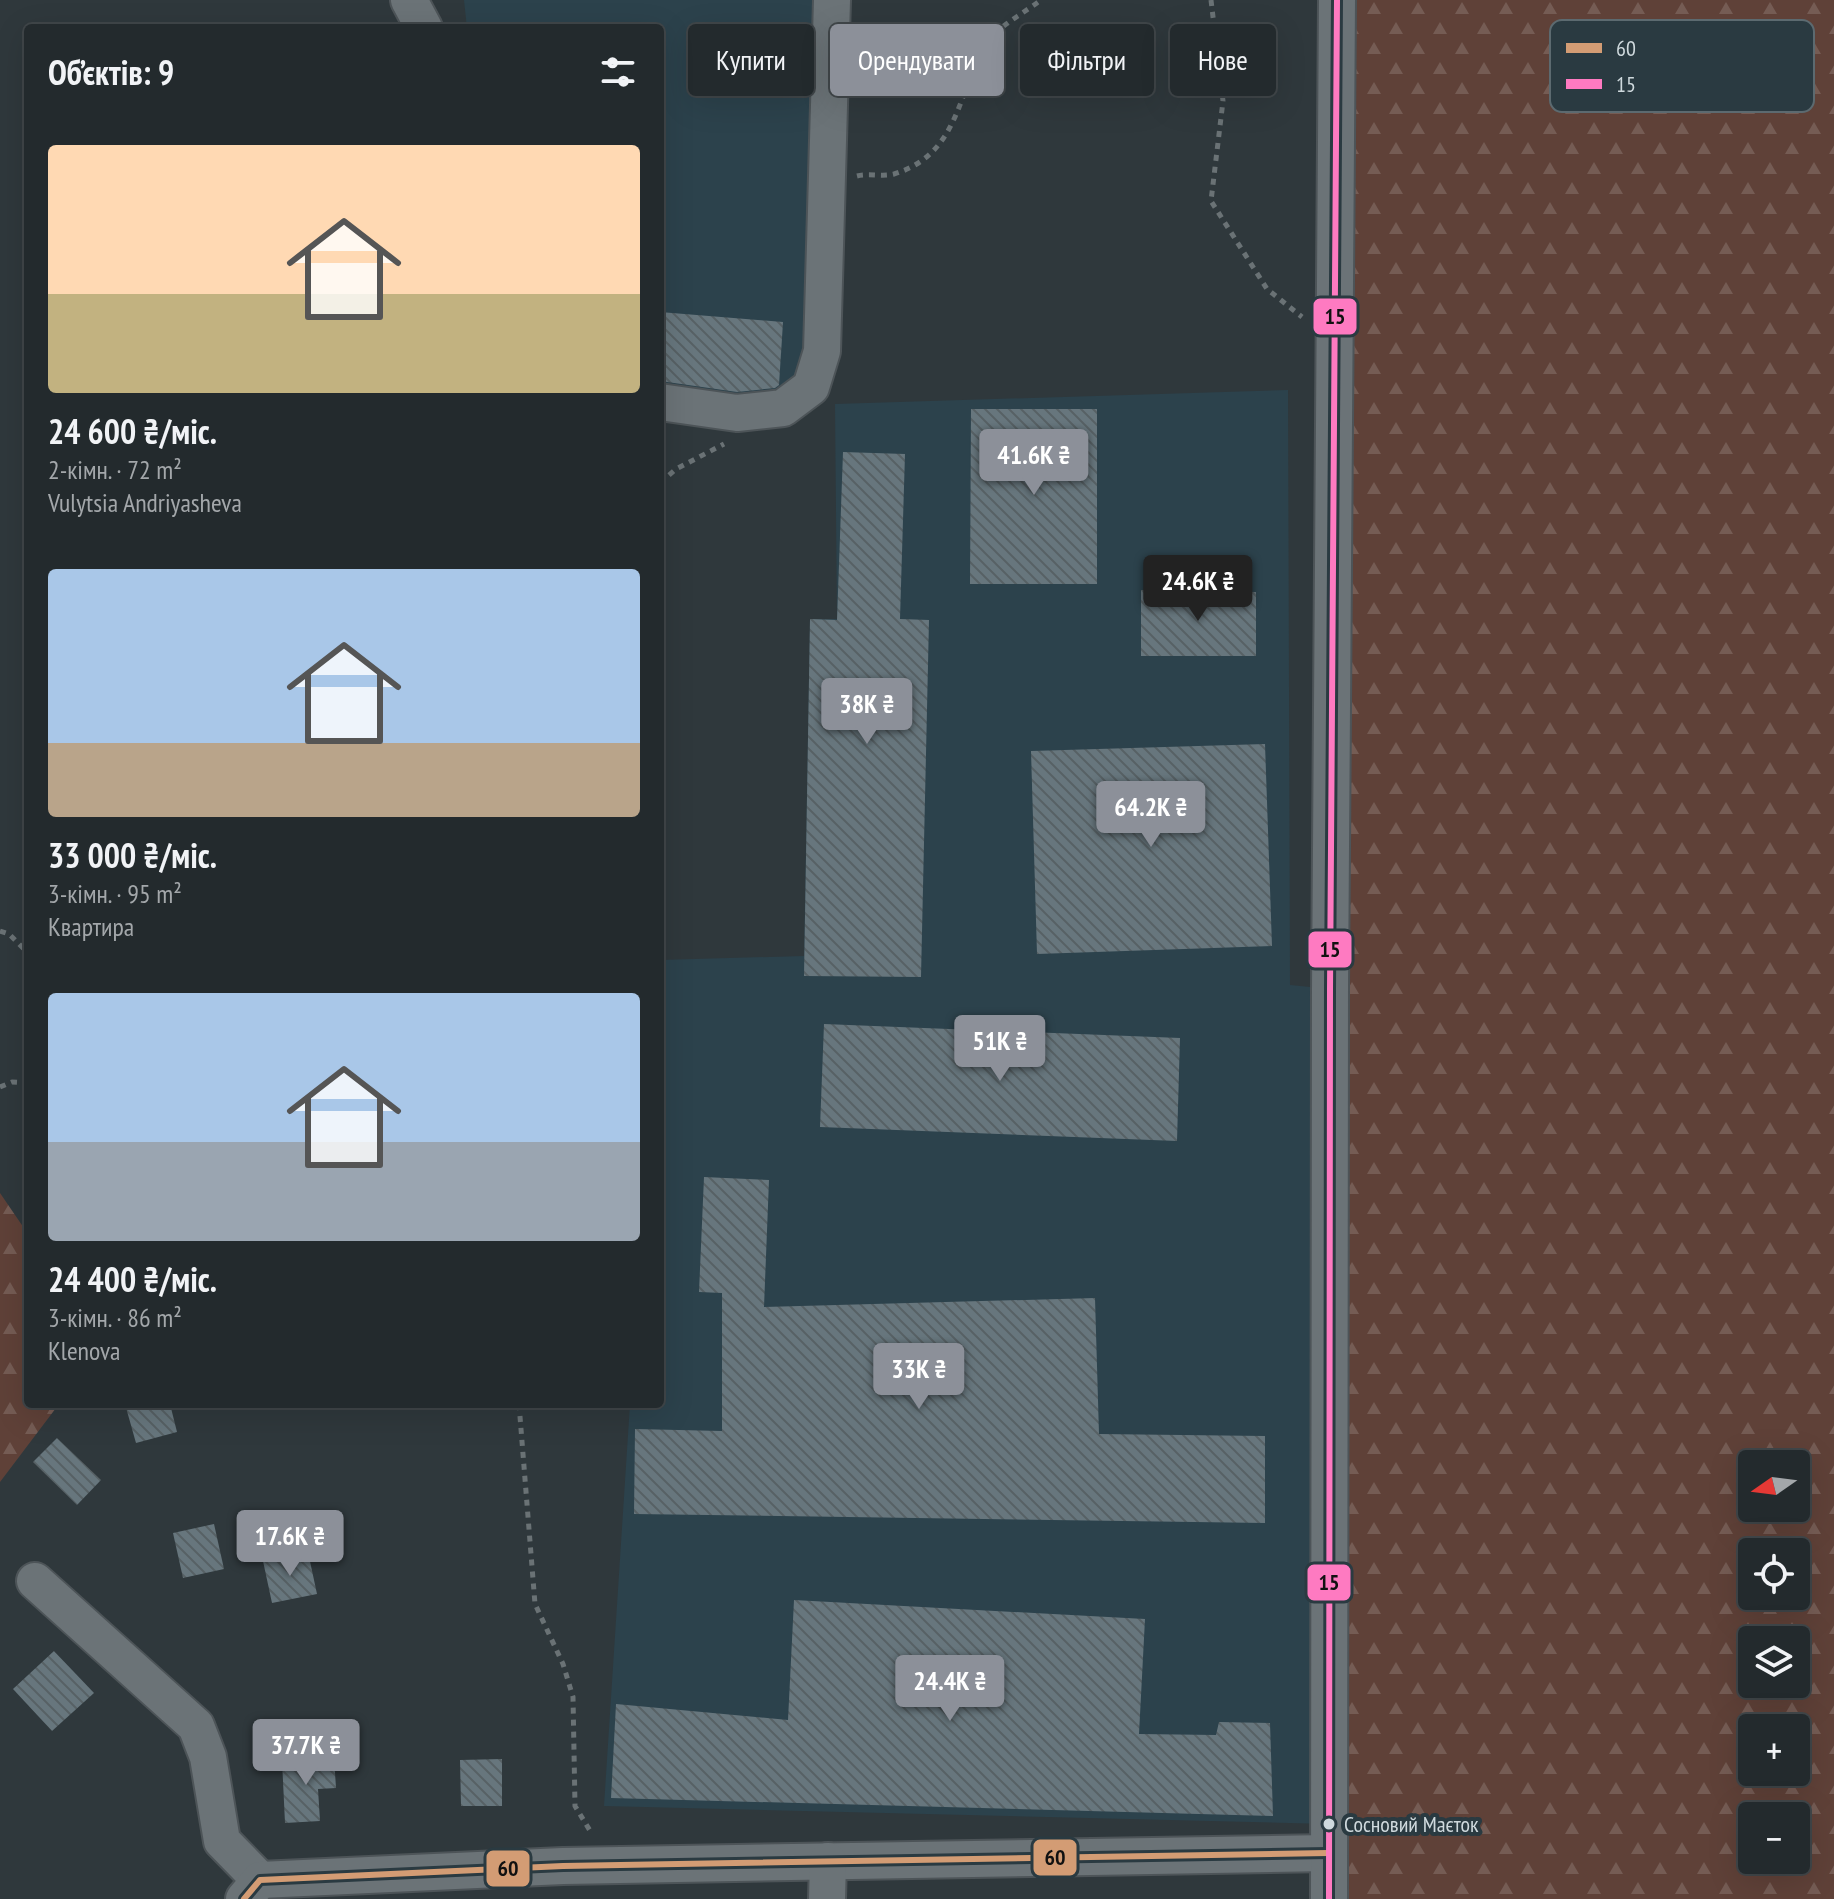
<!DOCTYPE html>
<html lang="uk">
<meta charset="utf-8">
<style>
:root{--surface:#232a2d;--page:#2b3235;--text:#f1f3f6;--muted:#a3a7aa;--line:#404649;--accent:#8c9099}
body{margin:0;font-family:"PT Sans Narrow",sans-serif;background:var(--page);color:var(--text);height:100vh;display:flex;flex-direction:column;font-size:30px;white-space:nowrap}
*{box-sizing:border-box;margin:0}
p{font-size:26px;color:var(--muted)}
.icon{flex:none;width:44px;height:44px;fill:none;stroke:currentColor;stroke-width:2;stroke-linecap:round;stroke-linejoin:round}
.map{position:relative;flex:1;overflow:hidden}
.details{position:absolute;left:24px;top:24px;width:640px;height:1384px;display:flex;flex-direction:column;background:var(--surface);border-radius:8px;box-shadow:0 8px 32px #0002,0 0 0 2px var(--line)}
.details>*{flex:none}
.banner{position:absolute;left:688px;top:24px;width:760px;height:72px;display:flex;gap:16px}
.needle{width:52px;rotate:256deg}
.buttons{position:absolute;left:1738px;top:1450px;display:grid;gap:16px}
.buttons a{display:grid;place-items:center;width:72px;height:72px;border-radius:8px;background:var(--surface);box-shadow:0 8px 32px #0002,0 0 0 2px var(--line);font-size:40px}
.price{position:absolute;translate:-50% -68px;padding:0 18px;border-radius:8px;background:var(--accent);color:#fff;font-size:26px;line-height:52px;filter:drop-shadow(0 2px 4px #0008)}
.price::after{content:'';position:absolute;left:50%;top:48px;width:24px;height:18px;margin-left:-12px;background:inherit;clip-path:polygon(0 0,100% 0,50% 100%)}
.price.active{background:#222;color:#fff}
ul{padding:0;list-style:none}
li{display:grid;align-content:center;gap:16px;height:424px;padding:0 24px}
li span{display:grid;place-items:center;height:248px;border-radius:8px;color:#555}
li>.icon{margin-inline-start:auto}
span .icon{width:144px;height:144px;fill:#fffc;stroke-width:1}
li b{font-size:34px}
h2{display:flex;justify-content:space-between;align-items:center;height:96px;padding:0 24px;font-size:34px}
.pill{padding:0 28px;border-radius:8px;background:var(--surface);box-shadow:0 8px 32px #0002,0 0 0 2px var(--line);font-size:28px;line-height:72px}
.pill.active{background:var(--accent);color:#fff}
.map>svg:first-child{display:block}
</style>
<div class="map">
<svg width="1834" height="1899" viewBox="0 0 1834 1899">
<defs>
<pattern id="forest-firs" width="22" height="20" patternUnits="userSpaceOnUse" patternTransform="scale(2)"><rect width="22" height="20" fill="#5f4138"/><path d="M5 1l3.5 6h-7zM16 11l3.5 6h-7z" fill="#755c54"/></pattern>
<pattern id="building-back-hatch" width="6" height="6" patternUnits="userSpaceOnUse" patternTransform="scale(2)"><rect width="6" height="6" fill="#67767d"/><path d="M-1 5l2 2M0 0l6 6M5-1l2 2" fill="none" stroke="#576165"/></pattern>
</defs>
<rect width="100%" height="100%" fill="#2f383c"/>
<g fill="#2c424c">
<path d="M464 0H813L802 370 778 402 660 394V28H467Z"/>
<path d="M1288 390 1290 985 1330 989 1328 1824 604 1806 630 1404H660V960L804 956 810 619H837L835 404Z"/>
</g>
<g fill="url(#forest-firs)" fill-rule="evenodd">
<path d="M1337 0H1834V1899H1329ZM1752 1464H1796V1508H1752ZM1752 1552H1796V1596H1752ZM1752 1640H1796V1684H1752ZM1752 1728H1796V1772H1752ZM1752 1816H1796V1860H1752Z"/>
<path d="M0 1193 28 1234V1404H59L0 1482Z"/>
</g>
<g fill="url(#building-back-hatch)">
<path d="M660 312 783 322 779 385 775 388 737 392 660 381Z"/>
<path d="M971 409H1097V584H970Z"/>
<path d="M843 452 905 454 900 619 929 620 921 977 804 976 810 619 837 620Z"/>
<path d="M1141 590 1256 592V656H1141Z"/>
<path d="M1265 744 1272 946 1037 954 1031 751Z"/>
<path d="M824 1024 1180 1038 1177 1141 820 1127Z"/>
<path d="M704 1177 769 1180 764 1307 1095 1298 1099 1434 1265 1436V1523L634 1514 635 1429 722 1431V1293L699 1292Z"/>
<path d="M125 1404H170L177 1432 136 1443Z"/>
<path d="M57 1438 101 1480 77 1505 33 1462Z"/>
<path d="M214 1524 224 1569 183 1578 173 1533Z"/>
<path d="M308 1552 317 1594 272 1603 263 1561Z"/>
<path d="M794 1600 1145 1619 1139 1734 1216 1735 1219 1722 1270 1723 1273 1816 611 1798 616 1704 788 1720Z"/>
<path d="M54 1651 94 1693 52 1731 13 1689Z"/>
<path d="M334 1757 336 1788 318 1789 320 1821 285 1823 282 1760Z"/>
<path d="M502 1759V1806H461L460 1760Z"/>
</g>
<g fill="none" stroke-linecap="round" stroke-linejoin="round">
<g stroke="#4d5458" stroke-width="40">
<g id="minor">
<path d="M409 0 424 28"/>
<path d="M660 402 737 413 783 408 811 387 822 351 832 0"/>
<path d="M35 1581 196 1726 208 1757 222 1841 260 1880"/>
<path d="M244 1899 260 1880 563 1866 1328 1853"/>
<path d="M827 1899 828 1861"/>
<path d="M1329 1899 1330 989 1337 0"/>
</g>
</g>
<g stroke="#6a7275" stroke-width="5" stroke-dasharray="6 6" stroke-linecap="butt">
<path d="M1211 0 1223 101 1211 201 1267 289 1302 317"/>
<path d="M857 176C869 173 882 177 894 174 947 158 956 114 973 70 978 59 983 45 991 37 1005 23 1025 12 1041 0"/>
<path d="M660 483 676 469 724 444"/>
<path d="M0 931 9 934 28 953"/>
<path d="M0 1087 12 1082 28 1083"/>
<path d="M519 1404 535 1604 563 1664 573 1697 575 1806 592 1834"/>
</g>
<use href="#minor" stroke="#6b7377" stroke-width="36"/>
<g stroke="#2a3a41" stroke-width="12">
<path id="bus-1" d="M244 1899 260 1880 563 1866 1328 1853"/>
</g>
<g stroke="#2a3a41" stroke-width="12">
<path id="bus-2" d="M1329 1899 1330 989 1337 0"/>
</g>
<use href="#bus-1" stroke="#d39c74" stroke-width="6"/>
<use href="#bus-2" stroke="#fe7ac1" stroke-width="6"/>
</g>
<circle fill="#cfd9dd" stroke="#2a3a41" stroke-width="3" cx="1329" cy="1824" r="7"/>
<g text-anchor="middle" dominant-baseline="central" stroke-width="8" stroke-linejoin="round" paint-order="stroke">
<g font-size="22" fill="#cfd9dd" stroke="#2a3a41" text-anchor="start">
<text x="1344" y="1824">Сосновий Маєток</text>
</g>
</g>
<rect x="1550" y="20" width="264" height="92" rx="12" fill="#2a3a41" stroke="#5c6a70" stroke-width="2"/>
<rect x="1566" y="43" width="36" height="10" fill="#d39c74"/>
<rect x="1566" y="79" width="36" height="10" fill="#fe7ac1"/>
<g font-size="22" fill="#cfd9dd">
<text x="1616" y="56">60</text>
<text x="1616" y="92">15</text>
</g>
<g stroke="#2a3a41" stroke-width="3">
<rect x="1312" y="297" width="46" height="39" rx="8" fill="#fe7ac1"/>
<rect x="1307" y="930" width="46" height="39" rx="8" fill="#fe7ac1"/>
<rect x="1306" y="1563" width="46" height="39" rx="8" fill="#fe7ac1"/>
<rect x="1032" y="1838" width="46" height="39" rx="8" fill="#d39c74"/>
<rect x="485" y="1849" width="46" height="39" rx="8" fill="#d39c74"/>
</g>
<g font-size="22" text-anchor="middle" font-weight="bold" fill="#111">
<text x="1335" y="324">15</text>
<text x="1330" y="957">15</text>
<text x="1329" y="1590">15</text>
<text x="1055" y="1865">60</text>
<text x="508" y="1876">60</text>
</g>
</svg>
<div class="buttons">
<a><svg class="needle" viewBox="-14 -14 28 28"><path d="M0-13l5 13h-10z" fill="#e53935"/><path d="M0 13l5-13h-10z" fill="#a3a7aa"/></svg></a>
<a><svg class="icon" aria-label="locate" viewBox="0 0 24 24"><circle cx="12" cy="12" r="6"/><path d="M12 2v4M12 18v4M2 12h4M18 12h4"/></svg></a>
<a><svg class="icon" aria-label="layers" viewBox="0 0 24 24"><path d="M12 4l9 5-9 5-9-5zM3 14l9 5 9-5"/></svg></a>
<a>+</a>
<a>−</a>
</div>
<b class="price" style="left:1034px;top:497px">41.6K ₴</b>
<b class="price active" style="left:1198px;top:623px">24.6K ₴</b>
<b class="price" style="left:867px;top:746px">38K ₴</b>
<b class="price" style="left:1151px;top:849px">64.2K ₴</b>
<b class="price" style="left:1000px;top:1083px">51K ₴</b>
<b class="price" style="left:919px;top:1411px">33K ₴</b>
<b class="price" style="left:290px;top:1578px">17.6K ₴</b>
<b class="price" style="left:950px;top:1723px">24.4K ₴</b>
<b class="price" style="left:306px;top:1787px">37.7K ₴</b>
<div class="banner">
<a class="pill">Купити</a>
<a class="pill active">Орендувати</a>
<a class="pill">Фільтри</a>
<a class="pill">Нове</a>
</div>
<section class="details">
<h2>Об’єктів: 9<svg class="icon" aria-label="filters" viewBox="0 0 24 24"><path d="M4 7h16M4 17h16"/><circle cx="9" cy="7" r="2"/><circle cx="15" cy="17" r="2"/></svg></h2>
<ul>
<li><span style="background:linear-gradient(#ffd9b3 60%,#c2b280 0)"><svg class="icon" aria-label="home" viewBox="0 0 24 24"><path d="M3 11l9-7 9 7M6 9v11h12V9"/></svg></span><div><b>24 600 ₴/міс.</b><p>2-кімн. · 72 m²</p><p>Vulytsia Andriyasheva</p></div></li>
<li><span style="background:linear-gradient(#a9c7e8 70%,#b9a48a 0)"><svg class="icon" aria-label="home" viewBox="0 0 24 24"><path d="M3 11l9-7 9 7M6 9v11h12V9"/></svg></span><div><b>33 000 ₴/міс.</b><p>3-кімн. · 95 m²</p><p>Квартира</p></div></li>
<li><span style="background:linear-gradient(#a9c7e8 60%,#9aa5b1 0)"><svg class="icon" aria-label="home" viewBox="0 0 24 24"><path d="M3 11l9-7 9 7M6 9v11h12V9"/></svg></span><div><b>24 400 ₴/міс.</b><p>3-кімн. · 86 m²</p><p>Klenova</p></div></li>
</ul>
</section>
</div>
